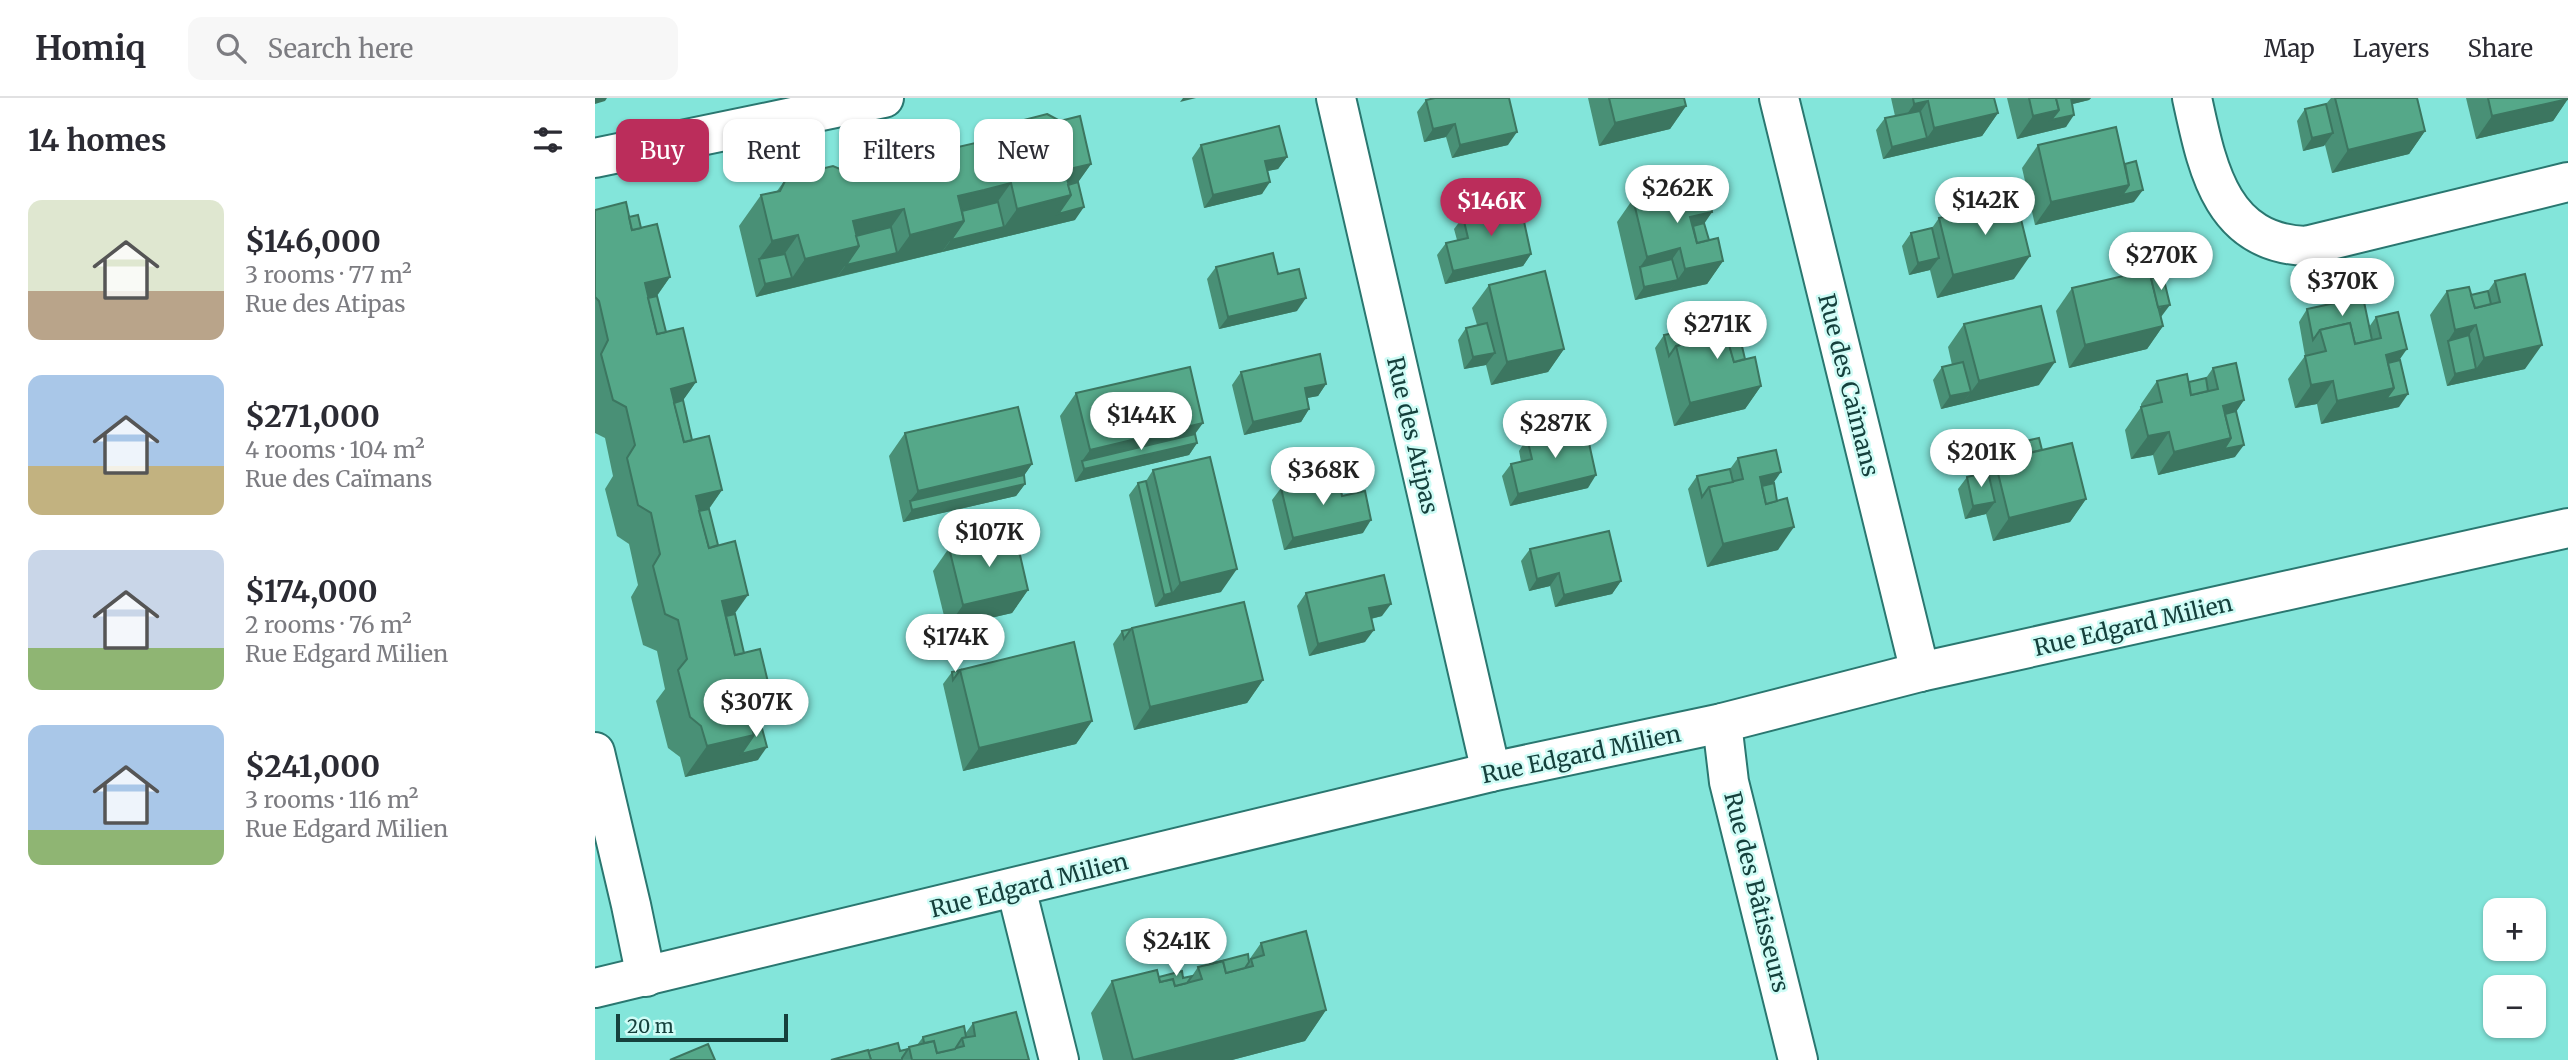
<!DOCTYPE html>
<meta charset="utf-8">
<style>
:root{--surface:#fff;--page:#f7f7f7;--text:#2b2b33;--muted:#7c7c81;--line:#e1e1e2;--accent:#bb2d5b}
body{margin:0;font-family:Merriweather,serif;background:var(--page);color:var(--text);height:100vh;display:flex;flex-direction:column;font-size:26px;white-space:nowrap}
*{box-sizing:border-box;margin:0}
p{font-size:23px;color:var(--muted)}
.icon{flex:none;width:38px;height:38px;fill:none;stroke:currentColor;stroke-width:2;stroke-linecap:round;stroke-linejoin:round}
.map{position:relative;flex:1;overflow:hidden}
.side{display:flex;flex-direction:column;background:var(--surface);width:595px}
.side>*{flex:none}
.top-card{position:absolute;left:21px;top:21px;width:665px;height:63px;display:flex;gap:14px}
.controls{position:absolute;left:1888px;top:800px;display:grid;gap:14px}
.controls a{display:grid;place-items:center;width:63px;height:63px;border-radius:14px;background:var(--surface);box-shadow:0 2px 5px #0004;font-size:35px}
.scale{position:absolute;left:21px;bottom:18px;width:172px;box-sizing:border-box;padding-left:7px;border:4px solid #15403c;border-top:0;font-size:19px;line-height:24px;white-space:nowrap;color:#15403c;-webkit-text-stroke:5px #cffcf6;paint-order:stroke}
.price{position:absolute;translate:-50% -60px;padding:0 16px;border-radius:24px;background:#fff;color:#222;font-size:23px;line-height:46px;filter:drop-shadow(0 2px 4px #0008)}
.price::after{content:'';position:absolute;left:50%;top:42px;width:21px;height:16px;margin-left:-10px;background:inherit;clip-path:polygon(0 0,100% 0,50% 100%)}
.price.selected{background:var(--accent);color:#fff}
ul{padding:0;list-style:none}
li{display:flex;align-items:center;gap:21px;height:175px;padding:0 28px}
li span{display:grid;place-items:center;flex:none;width:196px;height:140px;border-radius:14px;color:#555}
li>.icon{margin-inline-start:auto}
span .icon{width:84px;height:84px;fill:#fffc;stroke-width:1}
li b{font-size:30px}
h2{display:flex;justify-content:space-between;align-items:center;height:84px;padding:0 28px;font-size:30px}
.pill{padding:0 24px;border-radius:14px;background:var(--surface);box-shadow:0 2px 5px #0004;font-size:24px;line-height:63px}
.pill.selected{background:var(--accent);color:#fff}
header{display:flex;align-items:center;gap:42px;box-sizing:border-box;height:98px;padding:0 35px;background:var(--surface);border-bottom:2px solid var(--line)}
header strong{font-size:33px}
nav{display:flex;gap:38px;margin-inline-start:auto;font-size:24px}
.search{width:490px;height:63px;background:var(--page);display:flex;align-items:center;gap:18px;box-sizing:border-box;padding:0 24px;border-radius:14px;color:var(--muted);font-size:26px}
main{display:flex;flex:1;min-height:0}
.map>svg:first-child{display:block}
</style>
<header>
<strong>Homiq</strong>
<div class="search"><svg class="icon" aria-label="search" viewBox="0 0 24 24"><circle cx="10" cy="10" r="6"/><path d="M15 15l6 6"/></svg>Search here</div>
<nav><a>Map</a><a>Layers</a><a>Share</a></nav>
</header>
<main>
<section class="side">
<h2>14 homes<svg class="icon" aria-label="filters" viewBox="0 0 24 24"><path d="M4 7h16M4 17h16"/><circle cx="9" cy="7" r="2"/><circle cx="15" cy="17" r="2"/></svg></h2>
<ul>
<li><span style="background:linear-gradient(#dfe7d0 65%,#b9a48a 0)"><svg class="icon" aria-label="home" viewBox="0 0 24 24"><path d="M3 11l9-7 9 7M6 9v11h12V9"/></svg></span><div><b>$146,000</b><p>3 rooms · 77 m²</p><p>Rue des Atipas</p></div></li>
<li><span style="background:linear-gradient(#a9c7e8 65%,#c2b280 0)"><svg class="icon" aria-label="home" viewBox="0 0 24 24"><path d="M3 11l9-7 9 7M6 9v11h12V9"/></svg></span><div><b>$271,000</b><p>4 rooms · 104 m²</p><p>Rue des Caïmans</p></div></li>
<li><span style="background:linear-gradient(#c9d6e8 70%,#8fb573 0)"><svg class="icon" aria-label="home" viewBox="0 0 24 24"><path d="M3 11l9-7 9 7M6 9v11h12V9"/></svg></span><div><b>$174,000</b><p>2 rooms · 76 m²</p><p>Rue Edgard Milien</p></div></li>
<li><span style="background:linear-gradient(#a9c7e8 75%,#8fb573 0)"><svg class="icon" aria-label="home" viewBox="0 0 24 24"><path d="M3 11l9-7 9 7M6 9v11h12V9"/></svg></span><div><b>$241,000</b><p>3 rooms · 116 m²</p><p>Rue Edgard Milien</p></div></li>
</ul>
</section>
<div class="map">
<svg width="1973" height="962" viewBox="0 0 1973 962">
<rect width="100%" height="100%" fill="#83e5da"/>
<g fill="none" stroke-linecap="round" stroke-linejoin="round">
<g stroke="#2a7770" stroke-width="42">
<g id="minor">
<path d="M741 0 896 674"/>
<path d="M1184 0 1325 574"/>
<path d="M1597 0C1612 68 1625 145 1711 148L1973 84"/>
<path d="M0 60 289 0"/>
<path d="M1127 625 1134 684 1203 962"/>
<path d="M0 654 36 807 51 879"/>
<path d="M421 790 464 962"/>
<path d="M0 890 896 674 1127 625 1325 574 1973 430"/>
</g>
</g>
<use href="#minor" stroke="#fff" stroke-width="38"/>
</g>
<g fill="#499076">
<path d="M993 0H1089L1091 8 1075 31 1004 48Z"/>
<path d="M1296 0H1399L1403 15 1387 38 1288 61 1281 32 1290 20 1300 18Z"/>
<path d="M1412 0H1496L1494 2 1477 6 1471 29 1422 41Z"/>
<path d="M1736 0H1822L1830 33 1814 56 1737 75 1730 47 1708 53 1702 23 1710 11 1731 6Z"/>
<path d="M1871 0H1973L1958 23 1881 41Z"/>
<path d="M831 2 913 47 857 60 851 39 829 44 822 14Z"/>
<path d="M405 28 496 66 483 84 480 122 161 199 144 128 166 97 182 93 192 79 252 74 395 42Z"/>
<path d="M606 47 692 59 683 71 673 73 667 96 609 110 597 60Z"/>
<path d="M1443 47 1539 104 1440 127 1427 70Z"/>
<path d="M1038 101 1117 114 1109 125 1114 142 1128 163 1112 186 1040 202 1022 124Z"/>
<path d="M0 112 34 119 46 130 75 179 62 198 71 234 101 284 88 302 97 342 127 392 114 411 149 555 178 605 165 623 163 662 90 679 85 659 73 650 61 603 70 591 62 553 48 547 36 499 43 487 34 446 22 438 10 391 18 378 10 340 0 335Z"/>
<path d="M868 119 936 156 928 168 850 186 842 157 851 145 862 142 859 131Z"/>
<path d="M1344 120 1419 181 1342 200 1335 172 1314 177 1307 148 1316 135 1337 130Z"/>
<path d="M621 169 683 176 702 213 624 231 612 181Z"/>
<path d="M1556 180 1568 228 1552 251 1474 270 1461 213 1477 190Z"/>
<path d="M1900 183 1930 271 1852 288 1835 217 1852 193 1876 197 1893 193Z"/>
<path d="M894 187 969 251 953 274 896 287 891 267 869 271 863 242 871 230 882 227 877 210Z"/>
<path d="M1712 211 1774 229 1781 219 1805 262 1804 309 1726 326 1722 306 1700 310 1693 281 1710 258 1704 224Z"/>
<path d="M1110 219 1146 244 1150 261 1166 288 1150 311 1079 328 1060 250 1069 237 1102 230Z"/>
<path d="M1369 226 1444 287 1346 311 1338 282 1347 269 1357 267 1353 249Z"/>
<path d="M1618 270 1649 302 1641 313 1640 359 1563 377 1558 357 1536 361 1530 332 1546 309V306L1562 283 1594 284 1611 280Z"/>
<path d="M646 274 731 286 723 298 712 300 714 311 706 324 649 337 637 287Z"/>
<path d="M481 295 600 336 602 345 594 357 480 384 465 318Z"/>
<path d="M310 335 437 366 429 377 430 386 421 398 308 424 294 358Z"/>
<path d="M932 340 993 390 915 408 907 378 916 366 926 364 924 353Z"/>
<path d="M1447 352 1491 401 1475 424 1398 443 1391 416 1370 421 1363 391 1372 379 1382 376 1379 365 1387 353Z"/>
<path d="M1143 360 1178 385 1182 403 1183 452 1112 469 1093 391 1102 378 1135 371Z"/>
<path d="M558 372 626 494 560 509 534 397 543 385 551 383Z"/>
<path d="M686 390 747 398 768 435 689 452 677 402Z"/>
<path d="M354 450 433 492 417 515 352 530 338 473Z"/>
<path d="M935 451 1026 483 1017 496 960 509 955 488 934 493 926 463Z"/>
<path d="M711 495 787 518 776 521 770 544 714 558 702 508Z"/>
<path d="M536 531 668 582 652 605 539 632 518 546 527 533Z"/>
<path d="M479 544 497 623 481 646 368 673 348 586 357 574Z"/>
<path d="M666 845 731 912 710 943 637 962H508L496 915 517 883 564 879 588 880 597 878 603 869 654 862Z"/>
<path d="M378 925 434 962H236L305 953 322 947 328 939 370 936Z"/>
</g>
<g fill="#3c7660">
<path d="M0 0H12L10 3 0 6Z"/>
<path d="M588 0H601L585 4Z"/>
<path d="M1453 0H1496L1494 2 1454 12Z"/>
<path d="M1973 1 1958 23 1881 41 1897 18Z"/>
<path d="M1333 3 1317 26 1303 29 1319 6Z"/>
<path d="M1091 8 1075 31 1004 48 1020 25Z"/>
<path d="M1464 12 1479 17 1471 29 1422 41 1438 18Z"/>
<path d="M1403 15 1387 38 1288 61 1297 49 1332 40 1339 30Z"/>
<path d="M860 26 851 39 829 44 838 31Z"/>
<path d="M1830 33 1814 56 1737 75 1753 52Z"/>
<path d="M922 34 913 47 857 60 865 47Z"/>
<path d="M1738 35 1729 48 1708 53 1717 40Z"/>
<path d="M692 59 683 71 661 75 670 63Z"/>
<path d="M496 66 474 97 470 72Z"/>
<path d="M675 84 667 96 609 110 618 97Z"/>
<path d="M416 85 394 116 350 117 363 98Z"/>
<path d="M1534 87 1548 92 1539 104 1440 127 1456 104Z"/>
<path d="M476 97 489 109 480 122 347 154 356 142 409 129 422 111Z"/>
<path d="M309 111 287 142 247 151 258 123Z"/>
<path d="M1117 114 1101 138 1095 119Z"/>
<path d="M369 123 347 154 242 179 251 167 302 155 315 137Z"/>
<path d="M203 137 181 168 164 161 177 143Z"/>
<path d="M264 148 242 179 161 199 170 186 197 180 210 161Z"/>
<path d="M1085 150 1069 173 1045 169 1052 159Z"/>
<path d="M936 156 928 168 850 186 858 173Z"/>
<path d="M1435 158 1419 181 1342 200 1358 177Z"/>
<path d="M1344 160 1335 172 1314 177 1323 165Z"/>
<path d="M1128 163 1112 186 1074 194 1090 171Z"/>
<path d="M75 179 53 210 50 185Z"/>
<path d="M1083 182 1074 194 1040 202 1049 189Z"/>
<path d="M711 200 702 213 624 231 633 219Z"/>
<path d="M1575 207 1566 219 1546 224 1554 212Z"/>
<path d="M1881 227 1865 250 1853 243 1860 232Z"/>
<path d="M1568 228 1552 251 1474 270 1490 247Z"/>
<path d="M1154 234 1137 257 1132 238Z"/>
<path d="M1947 247 1930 271 1852 288 1860 276 1881 271 1889 260Z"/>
<path d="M969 251 953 274 896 287 912 264Z"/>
<path d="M1812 251 1796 274 1791 257Z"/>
<path d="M900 255 891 267 869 271 878 259Z"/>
<path d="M1460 264 1444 287 1367 306 1384 283Z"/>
<path d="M1738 283 1722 306 1700 310 1716 287Z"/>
<path d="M101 284 79 315 76 291Z"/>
<path d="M731 286 723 298 701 302 710 290Z"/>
<path d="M1166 288 1150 311 1079 328 1095 305Z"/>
<path d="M1799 290 1813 296 1804 309 1726 326 1742 303Z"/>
<path d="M1376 294 1367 306 1346 311 1355 298Z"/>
<path d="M1649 302 1633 326 1628 308Z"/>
<path d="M714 311 706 324 649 337 658 324Z"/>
<path d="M608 325 592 347 602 345 594 357 480 384 489 371 487 363 495 352Z"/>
<path d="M1574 334 1558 357 1536 361 1553 338Z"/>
<path d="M1636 340 1649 347 1640 359 1563 377 1579 354Z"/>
<path d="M437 366 422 388 430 386 421 398 308 424 317 412 315 403 323 393Z"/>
<path d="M1186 374 1170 397 1165 379Z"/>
<path d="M1001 377 993 390 915 408 923 396Z"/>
<path d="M127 392 105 423 101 398Z"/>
<path d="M1491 401 1475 424 1398 443 1414 420Z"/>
<path d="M1400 404 1391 416 1370 421 1378 408Z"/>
<path d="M776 422 768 435 689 452 698 440Z"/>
<path d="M1199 429 1183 452 1112 469 1128 446Z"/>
<path d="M642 471 626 494 560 509 569 497 577 495 585 485Z"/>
<path d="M964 475 955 488 934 493 942 481Z"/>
<path d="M1026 483 1017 496 960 509 969 497Z"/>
<path d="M433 492 417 515 352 530 368 507Z"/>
<path d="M153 497 131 528 127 503Z"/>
<path d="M796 506 787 518 766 523 774 510Z"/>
<path d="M779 532 770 544 714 558 723 546Z"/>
<path d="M668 582 652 605 539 632 555 609Z"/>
<path d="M178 605 157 636 153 611Z"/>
<path d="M497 623 481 646 368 673 384 650Z"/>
<path d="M159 637 172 649 163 662 90 679 112 648Z"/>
<path d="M731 912 710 943 637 962H540Z"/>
</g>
<g fill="#55a889" stroke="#3c7660" stroke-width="2">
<path d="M840 0H914L922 34 865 47 860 26 838 31 831 2Z"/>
<path d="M1014 0H1089L1091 8 1020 25Z"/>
<path d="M1318 0H1399L1403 15 1339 30 1333 3 1319 6Z"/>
<path d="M1434 0H1461L1464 12 1438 18Z"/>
<path d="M1461 0H1476L1479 17 1456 22 1464 12Z"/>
<path d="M1740 0H1822L1830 33 1753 52Z"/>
<path d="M1893 0H1973V1L1897 18Z"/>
<path d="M1731 6 1738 35 1717 40 1710 11Z"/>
<path d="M1325 13 1332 40 1297 49 1290 20Z"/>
<path d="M452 16 465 23 485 18 496 66 470 72 476 97 422 111 416 85 389 92 363 98 369 123 315 137 309 111 258 123 264 148 210 161 203 137 177 143 166 97 185 93 192 79 238 68 252 74 292 64 301 53 347 41 359 50 398 41 405 28Z"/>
<path d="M684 28 692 59 670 63 675 84 618 97 606 47Z"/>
<path d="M1521 29 1534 87 1456 104 1443 47Z"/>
<path d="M1541 63 1548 92 1527 97 1534 87 1530 66Z"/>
<path d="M483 84 489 109 463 116 476 97 473 87Z"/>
<path d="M1110 84 1117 114 1095 119 1102 145 1123 140 1128 163 1090 171 1085 150 1052 159 1038 101Z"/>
<path d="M1421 101 1435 158 1358 177 1344 120Z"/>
<path d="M31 104 37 132 62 126 75 179 50 185 62 236 88 230 101 284 76 291 89 344 114 338 127 392 101 398 114 450 140 443 153 497 127 503 140 557 165 551 178 605 153 611 159 637 112 648 106 628 95 619 83 572 92 561 83 522 70 516 58 468 65 456 56 415 43 407 32 360 40 347 31 309 18 302 6 256 13 242 4 203 0 199V112Z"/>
<path d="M403 104 409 129 356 142 369 123 367 113Z"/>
<path d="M925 105 936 156 858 173 851 145 873 140 868 119Z"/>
<path d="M43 117 46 130 37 132 34 119Z"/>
<path d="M1109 125 1114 142 1102 145 1098 128Z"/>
<path d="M296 129 302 155 251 167 264 148 261 138Z"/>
<path d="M1337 130 1344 160 1323 165 1316 135Z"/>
<path d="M678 155 683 176 704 171 711 200 633 219 621 169Z"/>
<path d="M190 156 197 180 170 186 164 161Z"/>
<path d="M1077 161 1083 182 1049 189 1045 169Z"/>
<path d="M1554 172 1568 228 1490 247 1477 190Z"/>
<path d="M950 173 969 251 912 264 894 187Z"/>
<path d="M1930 176 1947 247 1889 260 1881 227 1860 232 1852 193 1874 189 1880 210 1905 204 1900 183Z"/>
<path d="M1568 178 1575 207 1563 209 1556 180Z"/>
<path d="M1893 193 1896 206 1880 210 1876 197Z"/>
<path d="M62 198 71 234 62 236 53 200Z"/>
<path d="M1768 199 1777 242 1760 246 1755 225 1725 232 1718 242 1712 211Z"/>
<path d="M1446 208 1460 264 1384 283 1369 226Z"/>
<path d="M1148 211 1154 234 1132 238 1139 264 1160 259 1166 288 1095 305 1081 248 1115 240 1110 219Z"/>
<path d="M1803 214 1812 251 1791 257 1799 290 1742 303 1738 283 1716 287 1710 258 1731 253 1725 232 1755 225 1760 246 1786 240 1781 219Z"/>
<path d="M892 225 900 255 878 259 871 230Z"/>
<path d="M1102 230 1105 242 1081 248 1074 258 1069 237Z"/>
<path d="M1874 237 1881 271 1860 276 1853 243Z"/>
<path d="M1146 244 1150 261 1139 264 1134 247Z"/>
<path d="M725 256 731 286 710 290 714 311 658 324 646 274Z"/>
<path d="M1805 262 1813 296 1791 301 1799 290 1793 265Z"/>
<path d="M1368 264 1376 294 1355 298 1347 269Z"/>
<path d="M1641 265 1649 302 1628 308 1636 340 1579 354 1574 334 1553 338 1546 309 1567 304 1562 283 1592 276 1596 297 1623 291 1618 270Z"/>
<path d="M595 269 608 325 495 352 481 295Z"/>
<path d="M1611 280 1613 293 1596 297 1594 284Z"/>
<path d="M88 302 97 342 89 344 79 305Z"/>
<path d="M423 309 437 366 323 393 310 335Z"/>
<path d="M1641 313 1649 347 1629 351 1636 340 1630 316Z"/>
<path d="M990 327 1001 377 923 396 916 366 937 361 932 340Z"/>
<path d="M600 336 602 345 489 371 487 363Z"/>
<path d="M1444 340 1447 352 1400 363 1393 374 1387 353Z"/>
<path d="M1477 345 1491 401 1414 420 1400 363Z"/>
<path d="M1181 352 1186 374 1165 379 1171 406 1192 400 1199 429 1128 446 1114 389 1148 381 1143 360Z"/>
<path d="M615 359 642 471 585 485 558 372Z"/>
<path d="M1135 371 1138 384 1114 389 1107 399 1102 378Z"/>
<path d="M1393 374 1400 404 1378 408 1372 379Z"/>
<path d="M743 376 747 398 770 393 776 422 698 440 686 390Z"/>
<path d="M429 377 430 386 317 412 315 403Z"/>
<path d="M551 383 577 495 569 497 543 385Z"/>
<path d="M1179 385 1182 403 1171 406 1167 388Z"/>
<path d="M114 411 123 447 114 450 104 413Z"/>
<path d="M1014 433 1026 483 969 497 964 475 942 481 935 451Z"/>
<path d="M420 435 433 492 368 507 354 450Z"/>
<path d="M789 477 796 506 774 510 779 532 723 546 711 495Z"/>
<path d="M649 504 668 582 555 609 537 530Z"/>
<path d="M140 516 149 555 140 557 131 518Z"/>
<path d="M536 531 529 541 527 533Z"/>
<path d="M479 544 497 623 384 650 365 572Z"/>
<path d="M365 572 358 582 357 574Z"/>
<path d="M165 623 172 649 146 656 159 637 156 626Z"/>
<path d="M711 833 731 912 538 962 517 883 562 872 565 884 578 881 580 888 607 881 603 869 628 863 631 875 658 868 656 861 669 857 666 845Z"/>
<path d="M653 856 654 864 650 870 631 875 628 863 611 867Z"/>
<path d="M587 873 588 880 597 878 592 885 580 888 578 881 565 884 564 879Z"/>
<path d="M421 914 434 962H317L314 949 339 943 342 955 369 948 367 940 380 938 378 925Z"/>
<path d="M369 928 371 939 367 940 360 951 342 955 339 943 329 945 328 939Z"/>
<path d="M303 945 305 953 313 951 307 960V962H276L273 953Z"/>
<path d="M113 946 120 962H75Z"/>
<path d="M273 952 276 962H236Z"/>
</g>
<g text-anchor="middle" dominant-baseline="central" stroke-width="5" stroke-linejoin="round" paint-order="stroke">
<g font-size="23" fill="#15403c" stroke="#cffcf6">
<text transform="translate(1254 287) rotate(76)">Rue des Caïmans</text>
<text transform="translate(818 337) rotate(77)">Rue des Atipas</text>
<text transform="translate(1538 527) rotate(-13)">Rue Edgard Milien</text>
<text transform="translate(986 656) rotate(-12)">Rue Edgard Milien</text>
<text transform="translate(434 787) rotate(-14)">Rue Edgard Milien</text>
<text transform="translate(1162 794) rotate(76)">Rue des Bâtisseurs</text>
</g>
</g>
</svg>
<div class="controls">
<a>+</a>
<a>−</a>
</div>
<div class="scale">20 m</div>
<b class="price" style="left:1082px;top:127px">$262K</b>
<b class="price" style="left:1390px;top:139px">$142K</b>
<b class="price selected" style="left:896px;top:140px">$146K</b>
<b class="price" style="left:1566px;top:194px">$270K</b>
<b class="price" style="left:1747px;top:220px">$370K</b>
<b class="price" style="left:1122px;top:263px">$271K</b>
<b class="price" style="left:546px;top:354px">$144K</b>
<b class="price" style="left:960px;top:362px">$287K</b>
<b class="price" style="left:1386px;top:391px">$201K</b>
<b class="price" style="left:728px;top:409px">$368K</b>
<b class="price" style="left:394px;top:471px">$107K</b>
<b class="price" style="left:360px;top:576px">$174K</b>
<b class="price" style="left:161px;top:641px">$307K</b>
<b class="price" style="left:581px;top:880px">$241K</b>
<div class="top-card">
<a class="pill selected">Buy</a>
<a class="pill">Rent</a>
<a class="pill">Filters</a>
<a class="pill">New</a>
</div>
</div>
</main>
